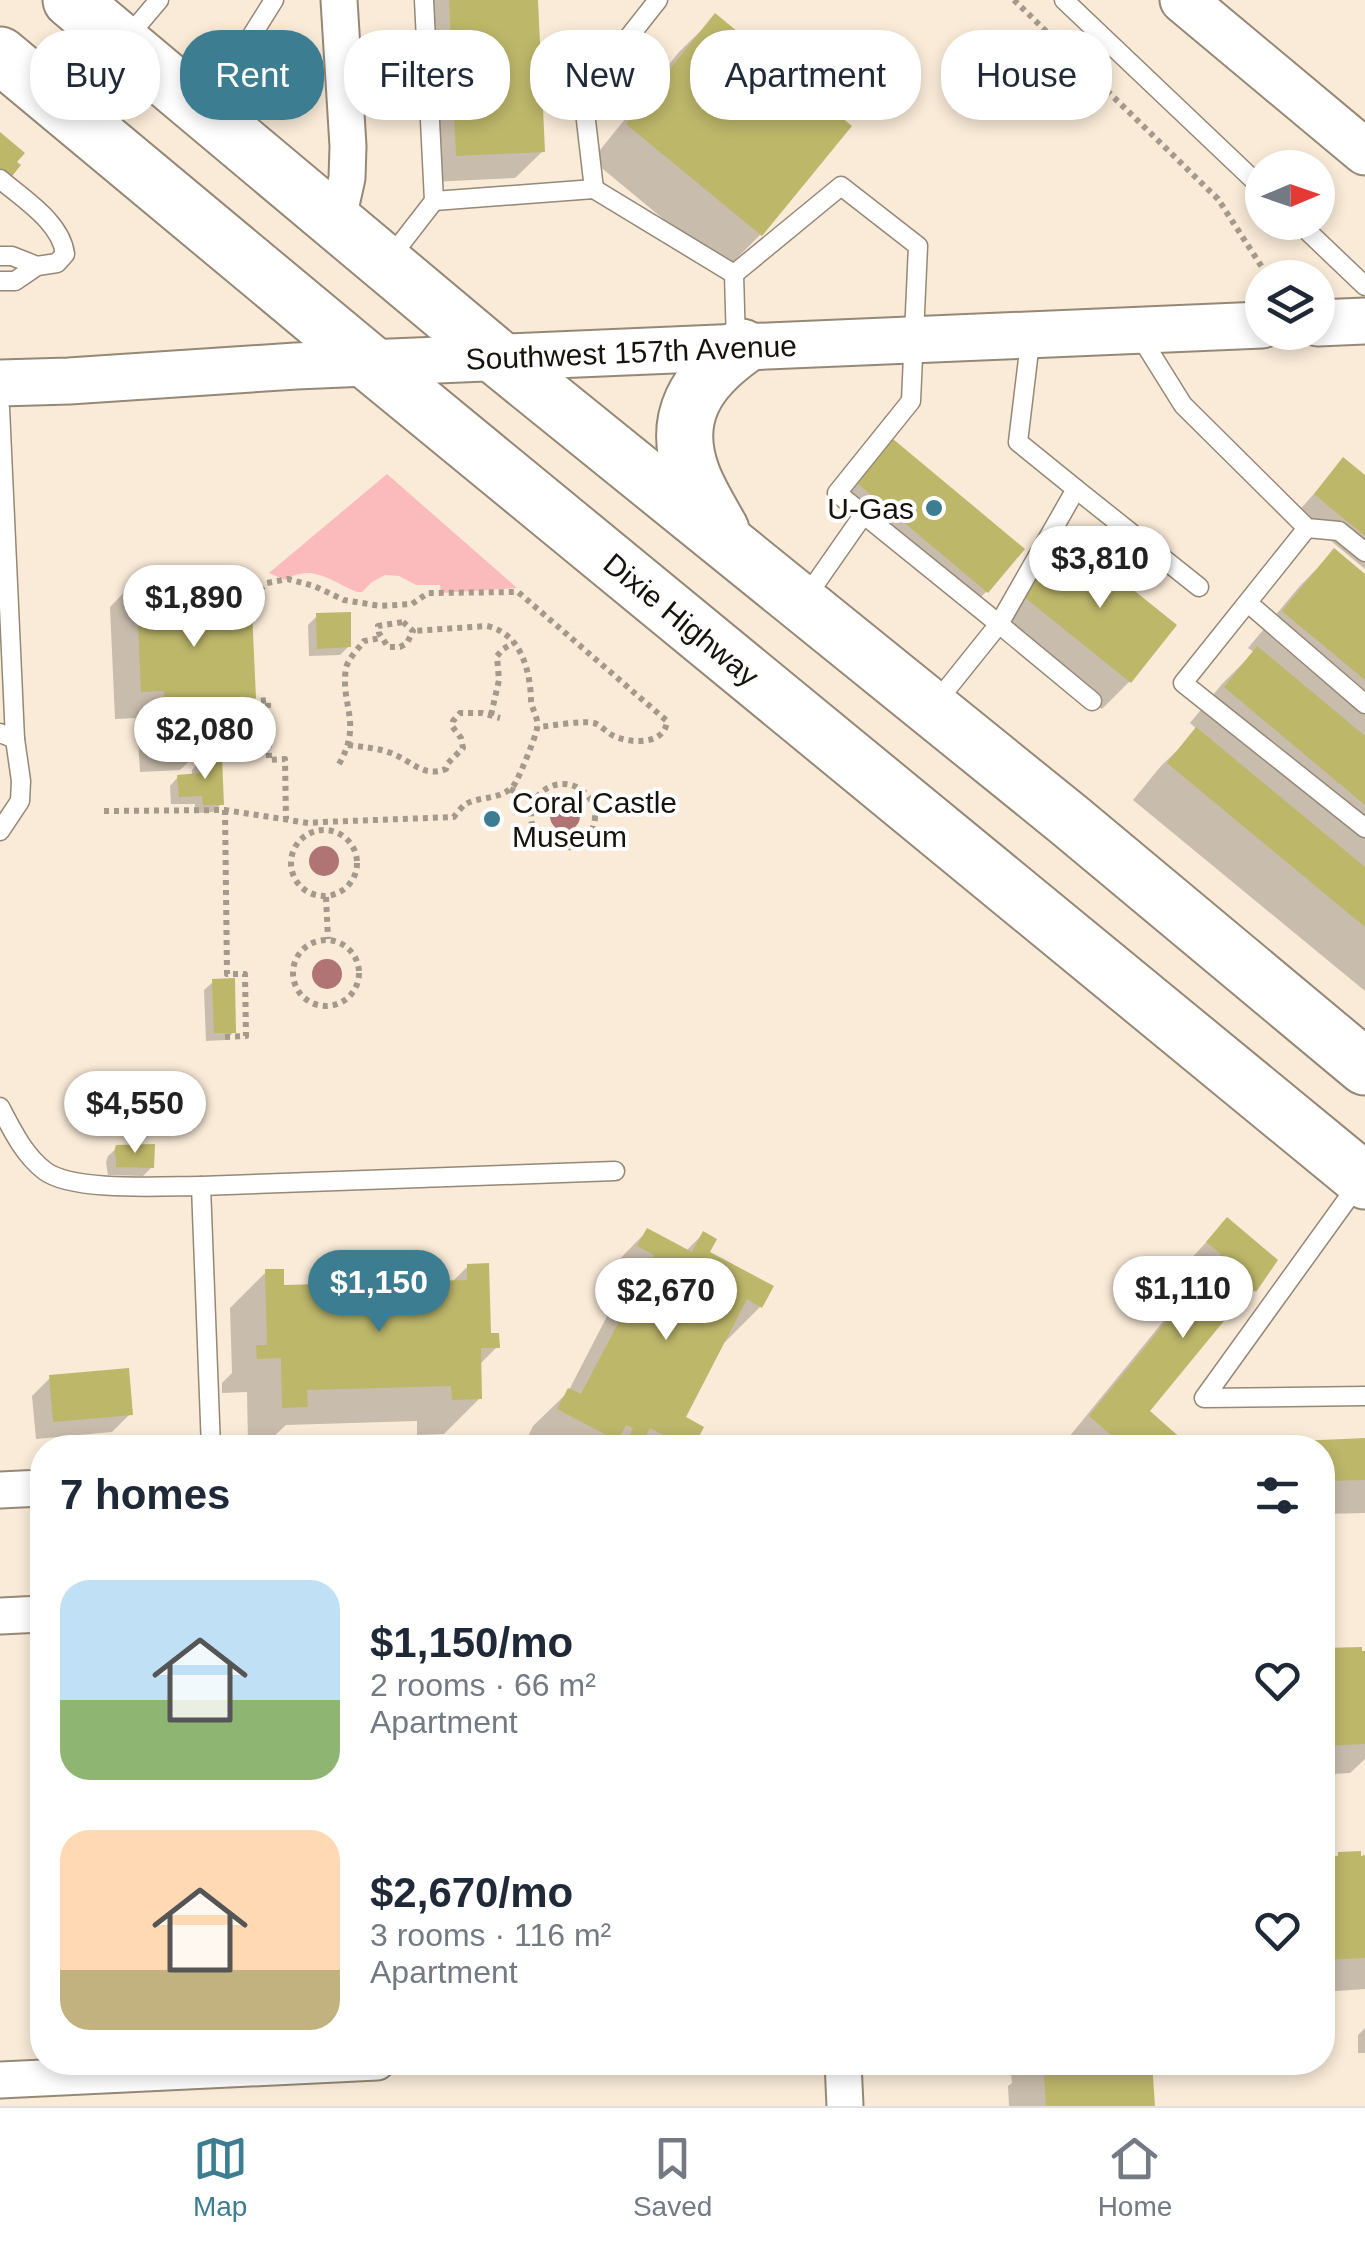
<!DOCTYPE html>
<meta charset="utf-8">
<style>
:root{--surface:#fff;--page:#f2f2f3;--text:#1f2937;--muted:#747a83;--line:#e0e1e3;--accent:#3d7d91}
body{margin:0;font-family:Arial,sans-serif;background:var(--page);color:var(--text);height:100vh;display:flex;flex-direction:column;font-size:38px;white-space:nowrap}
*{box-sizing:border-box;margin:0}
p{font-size:32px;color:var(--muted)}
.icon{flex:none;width:55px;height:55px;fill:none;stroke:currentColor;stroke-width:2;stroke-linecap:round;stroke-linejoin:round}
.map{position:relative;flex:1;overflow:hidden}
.drawer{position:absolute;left:30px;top:1435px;width:1305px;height:640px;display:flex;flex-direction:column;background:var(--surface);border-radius:40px;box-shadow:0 5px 15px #0003}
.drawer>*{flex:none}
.banner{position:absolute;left:30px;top:30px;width:1305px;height:90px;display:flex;gap:20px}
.needle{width:65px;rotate:88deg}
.fabs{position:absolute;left:1245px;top:150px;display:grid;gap:20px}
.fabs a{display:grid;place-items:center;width:90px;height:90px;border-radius:50%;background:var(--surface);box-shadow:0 5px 15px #0003;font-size:50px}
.price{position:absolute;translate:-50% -85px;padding:0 22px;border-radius:35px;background:#fff;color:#222;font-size:32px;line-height:65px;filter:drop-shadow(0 2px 5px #0008)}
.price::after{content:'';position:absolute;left:50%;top:60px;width:30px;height:22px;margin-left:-15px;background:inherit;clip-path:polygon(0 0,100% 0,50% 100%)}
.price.on{background:var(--accent);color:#fff}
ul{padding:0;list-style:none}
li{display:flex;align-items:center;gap:30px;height:250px;padding:0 30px}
li span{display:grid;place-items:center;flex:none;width:280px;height:200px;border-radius:30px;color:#555}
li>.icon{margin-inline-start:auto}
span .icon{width:120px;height:120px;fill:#fffc;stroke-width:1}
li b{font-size:42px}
h2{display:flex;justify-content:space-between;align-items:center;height:120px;padding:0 30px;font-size:42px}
.tag{padding:0 35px;border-radius:40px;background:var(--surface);box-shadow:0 5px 15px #0003;font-size:35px;line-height:90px}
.tag.on{background:var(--accent);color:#fff}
.menu{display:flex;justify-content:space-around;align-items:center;height:140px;border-top:2px solid var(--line);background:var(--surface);font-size:28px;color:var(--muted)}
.menu a{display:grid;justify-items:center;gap:5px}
.menu .on{color:var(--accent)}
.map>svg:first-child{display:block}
</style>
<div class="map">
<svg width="1365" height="2106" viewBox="0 0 1365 2106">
<rect width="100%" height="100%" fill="#faebd8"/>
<path fill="#fbbabb" d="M387 474 517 588 441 593 440 585H416L399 576 385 575 372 582 362 592H357C330 581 313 563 285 580L269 573Z"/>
<g fill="#0003">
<path d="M421 0H536L543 151 515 178 430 182Z"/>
<path d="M715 17 761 234 725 270 592 160 679 52Z"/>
<path d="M884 451 987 591 978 600 850 492Z"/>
<path d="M1343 461 1365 479V569L1297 513Z"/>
<path d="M1070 542 1174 625 1129 682 1102 709 998 625 1043 569Z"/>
<path d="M1334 551 1365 577V991L1133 800 1161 766 1198 730 1190 723 1222 684 1254 652 1248 648 1299 587Z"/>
<path d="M137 579 202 594 253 697 226 725H207L208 743 180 770 140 772 137 718 115 719 110 607Z"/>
<path d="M317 616 349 646 340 655 309 656 308 625Z"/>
<path d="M200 761 221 804 213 812 195 813V804H171L170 786 178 777 192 776V770Z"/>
<path d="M213 982 234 1032 225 1040 206 1041 204 990Z"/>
<path d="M118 1147 152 1167 143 1176 108 1175 106 1162 108 1156Z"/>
<path d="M1227 1220 1274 1260 1254 1291 1218 1326 1146 1411 1188 1448H1060L1188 1291 1172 1279Z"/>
<path d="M647 1231 686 1251 703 1234 707 1253 760 1307 725 1342 722 1341 682 1418 690 1448H528L524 1445 533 1426 568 1392 620 1291 603 1282 612 1267Z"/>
<path d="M468 1266 488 1336 497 1347 479 1365 480 1398 444 1434 417 1435V1421L286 1425 269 1441 248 1442 247 1392 222 1393V1383L232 1373 230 1308 266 1272 282 1288 451 1283Z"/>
<path d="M50 1378 130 1414 112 1432 36 1439 32 1396Z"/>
<path d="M1365 1440V1513L1322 1514V1448H1216Z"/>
<path d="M1322 1651 1365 1653V1759L1350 1773 1333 1774 1328 1779H1322Z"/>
<path d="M1339 1854 1365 1858V1989L1322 1992V1859H1334Z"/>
<path d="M1365 2028V2053H1358V2035Z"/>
<path d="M1010 2062H1150L1152 2106H1009L1008 2086 1012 2083Z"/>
</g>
<g fill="#bdb76a">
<path d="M449 0H538L545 152 456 156Z"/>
<path d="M715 13 852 126 762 236 626 124Z"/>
<path d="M0 132 25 153 17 162 21 165 0 191Z"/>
<path d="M893 439 1025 549 988 593 857 483Z"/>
<path d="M1343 457 1365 475V536L1314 494Z"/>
<path d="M1070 539 1177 625 1131 683 1023 596Z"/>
<path d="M1334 548 1365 574V680L1282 611Z"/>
<path d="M204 574V591L251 589 256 698 209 700 210 744 166 746 164 691 141 692 136 577Z"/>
<path d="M351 612V647L317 649 316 613Z"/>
<path d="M1257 646 1365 736V805L1224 687Z"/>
<path d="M1196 727 1365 867V927L1167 763Z"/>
<path d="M222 757 224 805H203L202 796 179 797 177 775 200 773 199 759Z"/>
<path d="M235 978 236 1033H214L212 979Z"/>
<path d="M155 1144 154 1168 116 1167V1157L114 1152 116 1145Z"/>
<path d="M1227 1217 1278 1260 1256 1292 1251 1288 1150 1411 1192 1448H1126L1089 1416 1221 1254 1206 1242Z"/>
<path d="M647 1228 692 1252 703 1231 717 1239 710 1252 774 1286 762 1308 747 1299 686 1417 704 1427 693 1448H687L650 1428 640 1447 627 1440 633 1428 626 1425 618 1441 557 1409 568 1388 581 1394 654 1255 637 1246Z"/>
<path d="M489 1263 491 1333H499L500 1348H481L482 1399 452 1400 451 1386 307 1390 308 1407 282 1408 281 1358 257 1359 256 1345H267L265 1269H284V1285L467 1280V1264Z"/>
<path d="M129 1368 133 1415 53 1422 49 1375Z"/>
<path d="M1365 1438V1480L1322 1481V1448H1228V1444Z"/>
<path d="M1362 1647V1651H1365V1744L1322 1746V1648Z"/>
<path d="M1361 1851V1856L1365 1855V1958L1322 1960V1857L1338 1856V1852Z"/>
<path d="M1043 2062H1152L1155 2106H1046Z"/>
</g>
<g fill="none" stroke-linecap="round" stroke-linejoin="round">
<g stroke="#958876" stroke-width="21">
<g id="service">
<path d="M1064 0 1262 188"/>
<path d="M126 39 159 0"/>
<path d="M207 107 274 0"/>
<path d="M0 179C23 199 61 222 65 254L57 263 37 266 15 281H0"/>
<path d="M594 189 583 95 658 0"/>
<path d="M434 201 594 189 734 274 736 344"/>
<path d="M1298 222 1365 286"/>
<path d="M0 256H12L37 266"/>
<path d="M389 259 434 201 424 0"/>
<path d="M734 274 841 186 918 246 911 401 837 493 999 624 1076 489 1018 442 1031 334"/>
<path d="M1138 333 1183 405 1307 528 1339 531 1365 552"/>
<path d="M0 408 15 739"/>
<path d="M1076 489 1199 587"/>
<path d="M1307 528 1183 683 1365 828"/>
<path d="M804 600 864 514"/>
<path d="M1248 603 1365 704"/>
<path d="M934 705 999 624 1092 701"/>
<path d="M0 733 15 739 21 781 20 801 0 831"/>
<path d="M0 1107C12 1130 24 1155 45 1171 73 1192 165 1186 201 1186"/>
<path d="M1359 1183 1204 1398 1365 1396"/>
<path d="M211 1448 201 1186 615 1171"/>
</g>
</g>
<g stroke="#958876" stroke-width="39">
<g id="minor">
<path d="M337 223 347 178 348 146 339 0"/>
<path d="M0 1490 42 1488"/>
<path d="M0 1616 42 1614"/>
<path d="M843 2062 845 2106"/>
<path d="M0 2080 377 2062"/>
</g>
</g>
<g stroke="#958876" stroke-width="49">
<g id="tertiary">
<path d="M1183 0 1365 152"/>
<path d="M1318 323 1365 321"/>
<path id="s1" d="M0 383 69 381 296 366 1262 325"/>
</g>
</g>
<g stroke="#958876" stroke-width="59">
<g id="trunk">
<path d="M71 0 498 358 1069 820 1365 1067"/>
<path id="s2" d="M0 55 371 364 1365 1181"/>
<path d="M721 530C711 512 699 493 692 474 671 417 697 379 742 347"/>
</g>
</g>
<g stroke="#a4998b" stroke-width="6" stroke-dasharray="5 5" stroke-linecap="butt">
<path d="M1014 0 1218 199 1269 278"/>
<path d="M252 596 267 583 288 579 314 586 344 600 380 606 412 604 428 593 518 592 667 721C665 745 631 744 614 736 607 733 601 725 594 723 581 720 552 726 538 727"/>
<path d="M403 622 413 631 407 643 400 647H388L379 633 378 626Z"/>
<path d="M251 702 268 700 269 760 285 759 286 819"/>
<path d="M491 715 499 680 497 656 503 649 513 643"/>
<path d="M348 745C363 747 377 748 391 753 412 761 423 778 446 769L448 763 463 748 461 738 452 726 453 721 460 713H482L500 718"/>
<path d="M339 764C363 723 340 705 346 668 348 659 358 649 364 641L381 638"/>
<circle cx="563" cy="816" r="32"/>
<path d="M510 789 534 802"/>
<path d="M225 810 227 974H245L246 1036 225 1037"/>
<path d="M104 811 225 810 308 823 323 822 454 817C455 815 463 806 464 805 480 795 501 801 514 785 518 780 537 734 537 728 539 717 531 709 531 699 530 669 520 633 487 626L413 631"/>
<circle cx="324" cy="863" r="33"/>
<path d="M326 897 328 939"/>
<circle cx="326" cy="973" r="33"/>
</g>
<use href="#service" stroke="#fff" stroke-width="18"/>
<use href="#minor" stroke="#fff" stroke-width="35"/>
<use href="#tertiary" stroke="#fff" stroke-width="45"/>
<use href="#trunk" stroke="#fff" stroke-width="55"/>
</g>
<g fill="#b07475">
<circle cx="565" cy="816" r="15"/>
<circle cx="324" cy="861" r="15"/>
<circle cx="327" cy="974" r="15"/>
</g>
<g fill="#3d7d91" stroke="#fff" stroke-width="4">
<circle cx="934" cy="508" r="10"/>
<circle cx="492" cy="819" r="10"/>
</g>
<g text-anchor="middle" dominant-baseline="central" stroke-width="8" stroke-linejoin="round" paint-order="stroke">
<g font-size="30" fill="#17130c" stroke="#fff">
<text stroke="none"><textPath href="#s1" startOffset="632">Southwest 157th Avenue</textPath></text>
<text stroke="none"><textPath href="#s2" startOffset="885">Dixie Highway</textPath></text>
</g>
<g font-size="30" fill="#17130c" stroke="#fff" text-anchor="end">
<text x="914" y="508">U-Gas</text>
<text x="512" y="802" text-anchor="start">Coral Castle<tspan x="512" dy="34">Museum</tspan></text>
</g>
</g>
</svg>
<div class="fabs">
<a><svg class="needle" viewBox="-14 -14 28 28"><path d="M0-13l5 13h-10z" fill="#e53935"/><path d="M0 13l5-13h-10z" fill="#747a83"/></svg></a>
<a><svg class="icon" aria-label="layers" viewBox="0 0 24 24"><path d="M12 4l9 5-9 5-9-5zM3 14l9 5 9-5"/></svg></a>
</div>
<b class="price" style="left:1100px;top:611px">$3,810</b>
<b class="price" style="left:194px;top:650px">$1,890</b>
<b class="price" style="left:205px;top:782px">$2,080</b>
<b class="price" style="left:135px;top:1156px">$4,550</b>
<b class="price on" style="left:379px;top:1335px">$1,150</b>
<b class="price" style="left:1183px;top:1341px">$1,110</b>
<b class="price" style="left:666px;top:1343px">$2,670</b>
<div class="banner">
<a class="tag">Buy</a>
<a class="tag on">Rent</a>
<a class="tag">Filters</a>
<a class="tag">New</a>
<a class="tag">Apartment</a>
<a class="tag">House</a>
</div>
<section class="drawer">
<h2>7 homes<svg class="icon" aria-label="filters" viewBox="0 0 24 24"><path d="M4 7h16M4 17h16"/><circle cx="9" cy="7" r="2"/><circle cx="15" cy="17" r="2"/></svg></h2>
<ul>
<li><span style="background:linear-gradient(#bfe0f5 60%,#8fb573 0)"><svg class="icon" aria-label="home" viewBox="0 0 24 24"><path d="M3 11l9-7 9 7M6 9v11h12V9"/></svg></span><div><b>$1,150/mo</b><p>2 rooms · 66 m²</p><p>Apartment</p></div><svg class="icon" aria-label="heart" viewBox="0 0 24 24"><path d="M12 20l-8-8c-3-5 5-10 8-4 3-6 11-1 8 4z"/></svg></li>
<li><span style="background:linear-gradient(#ffd9b3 70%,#c2b280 0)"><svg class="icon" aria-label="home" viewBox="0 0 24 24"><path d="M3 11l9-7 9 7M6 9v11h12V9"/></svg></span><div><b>$2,670/mo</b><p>3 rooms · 116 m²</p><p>Apartment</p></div><svg class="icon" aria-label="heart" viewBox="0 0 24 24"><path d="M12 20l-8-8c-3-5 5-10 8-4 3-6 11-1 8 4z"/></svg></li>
</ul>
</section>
</div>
<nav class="menu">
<a class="on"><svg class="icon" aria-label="map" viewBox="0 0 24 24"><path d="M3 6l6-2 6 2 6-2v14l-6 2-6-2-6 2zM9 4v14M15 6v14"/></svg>Map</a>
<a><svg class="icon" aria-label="saved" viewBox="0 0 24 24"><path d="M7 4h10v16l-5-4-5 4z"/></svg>Saved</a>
<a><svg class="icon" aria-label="home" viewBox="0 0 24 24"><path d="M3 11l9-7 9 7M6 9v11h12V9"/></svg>Home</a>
</nav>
